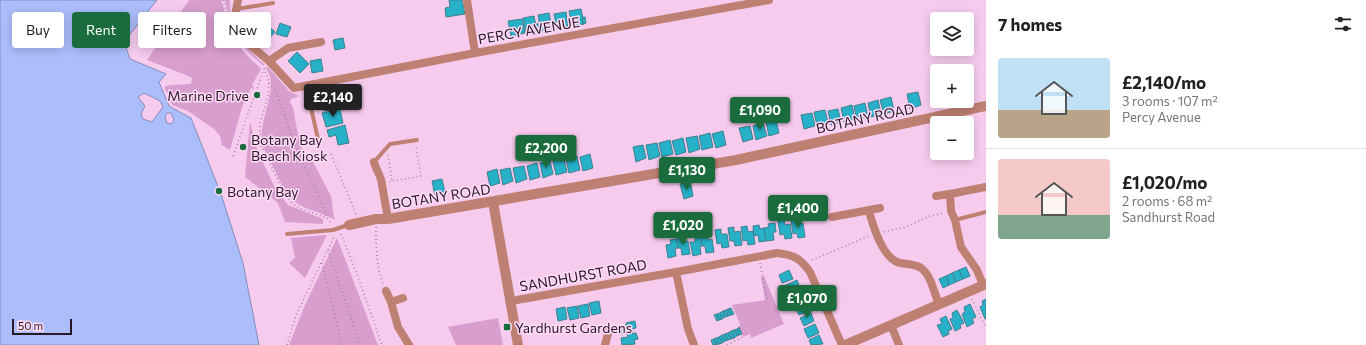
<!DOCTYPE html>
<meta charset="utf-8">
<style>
:root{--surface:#fff;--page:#f2f2f2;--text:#202124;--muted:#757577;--line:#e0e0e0;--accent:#1b6c3c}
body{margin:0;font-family:Commissioner,sans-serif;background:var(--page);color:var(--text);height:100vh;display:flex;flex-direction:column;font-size:15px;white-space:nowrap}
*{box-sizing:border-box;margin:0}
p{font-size:13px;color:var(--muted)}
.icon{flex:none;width:22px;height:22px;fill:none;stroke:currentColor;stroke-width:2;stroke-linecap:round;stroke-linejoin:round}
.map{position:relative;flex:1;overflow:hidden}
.drawer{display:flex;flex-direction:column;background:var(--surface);width:380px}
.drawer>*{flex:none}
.hud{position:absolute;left:12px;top:12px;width:380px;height:36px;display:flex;gap:8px}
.fabs{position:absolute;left:930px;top:12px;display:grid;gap:8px}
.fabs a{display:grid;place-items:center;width:44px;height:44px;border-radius:4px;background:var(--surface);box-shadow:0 2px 10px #0003;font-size:20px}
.scale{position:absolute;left:12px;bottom:10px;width:60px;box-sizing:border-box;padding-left:4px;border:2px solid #291926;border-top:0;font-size:11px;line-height:14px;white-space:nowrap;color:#291926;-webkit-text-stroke:3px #ffdbf8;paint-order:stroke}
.price{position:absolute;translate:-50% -34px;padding:0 9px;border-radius:4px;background:var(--accent);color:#fff;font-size:13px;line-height:26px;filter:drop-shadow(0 1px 2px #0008)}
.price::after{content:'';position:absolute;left:50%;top:24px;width:12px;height:9px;margin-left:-6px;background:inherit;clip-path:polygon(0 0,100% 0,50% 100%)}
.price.current{background:#222;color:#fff}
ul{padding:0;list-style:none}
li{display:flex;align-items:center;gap:12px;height:100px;padding:0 12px}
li+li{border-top:1px solid var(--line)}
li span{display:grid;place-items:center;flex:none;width:112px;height:80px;border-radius:4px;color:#555}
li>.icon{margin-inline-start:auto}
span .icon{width:48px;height:48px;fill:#fffc;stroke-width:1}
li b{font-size:17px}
h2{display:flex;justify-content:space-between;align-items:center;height:48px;padding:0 12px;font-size:17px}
.chip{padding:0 14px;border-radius:4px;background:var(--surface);box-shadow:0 2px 10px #0003;font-size:14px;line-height:36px}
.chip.current{background:var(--accent);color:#fff}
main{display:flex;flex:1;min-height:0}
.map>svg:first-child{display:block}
</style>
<main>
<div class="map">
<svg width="986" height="345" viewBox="0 0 986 345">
<rect width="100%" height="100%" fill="#f7cbee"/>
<g fill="#d89ece">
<path d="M189 0H221C225 10 226 20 230 30 236 46 249 57 261 69L252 85 254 88 253 89 251 88 242 107 230 150 222 145 220 136 214 129 188 111 172 105 168 93 165 90V86L173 85 191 84 192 78 186 75 147 60Z"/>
<path d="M224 0H230C227 26 246 49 264 64V66C250 55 237 42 231 24 228 16 228 8 224 0Z"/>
<path d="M267 66 289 91 299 96 291 99 290 102 293 108 299 140 304 156 312 160 331 196C333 204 332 211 335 220 316 209 300 211 285 192 280 181 274 169 269 158 266 152 262 147 262 141 259 117 280 88 266 68Z"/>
<path d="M250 122 257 149 275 188 288 205 323 219V224L285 222 278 203 245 177Z"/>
<path d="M327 235 305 278 289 263 295 258 291 238Z"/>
<path d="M337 238 378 345H289L305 305Z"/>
<path d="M764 276 784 324 751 338 750 334 743 337 739 327 740 324 732 305 765 300 761 277Z"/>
<path d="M498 318 503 345H456L448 327Z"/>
</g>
<path fill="#acbdfc" stroke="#858cbc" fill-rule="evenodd" d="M0 0H157L124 42 125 44 130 59 166 74 159 82 169 106 191 118 221 194 243 263 259 345H0ZM144 93 160 101 163 107 152 122 143 119 141 114 145 106 138 97ZM167 113H171L174 120 171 124 167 123 165 117Z"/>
<g fill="#26b1c9" stroke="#40808d">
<path d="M449 0H462L465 14 446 17 445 8 450 7Z"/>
<path d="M581 9 584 24 572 26 569 11Z"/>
<path d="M566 12 568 27 557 29 554 14Z"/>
<path d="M549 13 552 28 541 31 538 15Z"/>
<path d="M534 16 537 31 526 33 523 18Z"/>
<path d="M582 17H585L586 23 583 24Z"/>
<path d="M522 19 525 33 511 36 508 21Z"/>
<path d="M570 19 571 25 568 26 567 20Z"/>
<path d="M263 21 275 32 268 40 256 30Z"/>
<path d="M554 21 555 27 552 28 551 22Z"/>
<path d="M280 23 291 27 287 37 276 34Z"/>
<path d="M536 24H539L540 30 537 31Z"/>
<path d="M187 38 192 43 190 45 185 40Z"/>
<path d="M343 38 345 48 335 50 333 40Z"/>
<path d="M297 52 309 64 300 73 288 61Z"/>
<path d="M321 59 323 71 312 73 310 61Z"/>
<path d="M257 91 260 92 257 99 255 98Z"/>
<path d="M349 92 352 106 324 111 321 97Z"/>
<path d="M918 92 921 105 910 109 907 94Z"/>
<path d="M891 97 894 111 884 114 880 100Z"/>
<path d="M878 100 881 114 871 117 868 103Z"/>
<path d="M865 103 868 117 857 120 854 106Z"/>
<path d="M852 105 855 119 844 122 841 108Z"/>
<path d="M340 109 343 123 326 127 322 113Z"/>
<path d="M838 109 841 122 831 125 828 111Z"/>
<path d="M825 110 828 123 817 126 814 112Z"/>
<path d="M812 113 815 126 804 129 801 115Z"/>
<path d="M776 120 779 133 769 136 766 122Z"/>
<path d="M763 123 767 136 756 140 753 126Z"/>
<path d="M345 125 349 143 338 145 336 135 329 137 327 130Z"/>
<path d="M750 126 753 139 743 142 739 128Z"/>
<path d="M723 131 726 145 716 148 712 134Z"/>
<path d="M710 133 713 147 702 150 699 136Z"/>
<path d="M697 136 700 149 689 153 686 138Z"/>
<path d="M683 138 686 152 676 155 672 141Z"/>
<path d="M670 140 673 154 662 157 659 143Z"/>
<path d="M657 143 660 156 649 160 646 145Z"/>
<path d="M643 145 646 158 636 162 633 147Z"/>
<path d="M590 154 593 168 583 171 580 157Z"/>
<path d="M577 156 580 170 569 173 566 159Z"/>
<path d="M564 159 567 172 556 175 553 161Z"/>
<path d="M550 161 553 174 543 178 540 163Z"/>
<path d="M537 163 540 177 530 180 527 166Z"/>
<path d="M524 166 527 179 516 183 513 168Z"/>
<path d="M510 168 513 181 503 185 500 170Z"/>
<path d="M497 169 500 183 490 186 487 172Z"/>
<path d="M442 179 445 192 435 196 432 181Z"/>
<path d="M685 183 686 186 691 185 693 196 684 199 680 184Z"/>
<path d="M797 219 798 224 803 223 805 237 798 238 797 233 793 234 791 220Z"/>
<path d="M784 220 785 225 790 224 792 238 785 239 784 234 780 235 778 221Z"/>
<path d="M775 223 776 232H773L774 240 766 241 764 228 769 227 768 224Z"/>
<path d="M759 225 760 229 764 228 766 241 759 242 758 235 754 236 753 226Z"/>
<path d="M747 226 748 232 753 231 755 244 748 245 747 240 743 241 741 227Z"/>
<path d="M734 227V232L740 231 742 245 735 246 734 241H730L728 228Z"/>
<path d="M721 229V234H727L729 247 722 248 721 243 717 244 715 230Z"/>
<path d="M707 236 708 240 712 239 714 252 706 253 705 246H702L701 237Z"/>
<path d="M701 237 702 246 700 247 701 254 693 256 690 242H695V238Z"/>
<path d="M682 238 683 242 688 241 690 254 682 255 681 248H678L676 239Z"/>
<path d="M676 239 678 248 675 249 676 256 668 258 666 245 671 244 670 240Z"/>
<path d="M966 267 970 276 963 279 959 270Z"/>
<path d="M789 270 793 279 782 283 779 275Z"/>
<path d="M959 270 963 279 956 282 952 273Z"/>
<path d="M952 273 956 282 949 285 946 276Z"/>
<path d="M946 276 949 285 943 288 939 279Z"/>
<path d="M797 280 800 288 790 293 786 285Z"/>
<path d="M801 292 804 300 794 305 790 296Z"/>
<path d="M986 299V319H985L980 307 983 305 982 301Z"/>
<path d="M599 301 601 313 592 315 589 303Z"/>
<path d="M806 302 810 311 799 315 795 307Z"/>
<path d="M588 304 590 316 581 318 578 306Z"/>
<path d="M970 304 976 317 972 319 974 323 967 327 962 314 965 312 964 307Z"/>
<path d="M577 306 579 318 570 320 567 308Z"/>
<path d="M565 307 567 319 558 321 556 309Z"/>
<path d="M731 308 734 314 731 315 728 309Z"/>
<path d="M728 309 731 315 728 316 726 310Z"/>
<path d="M726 310 728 316 725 317 723 311Z"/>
<path d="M957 310 964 323 960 325 961 328 955 331 950 319 953 318 952 313Z"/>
<path d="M723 311 725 317 722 319 720 313Z"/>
<path d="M720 313 722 319 719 320 717 314Z"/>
<path d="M811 313 814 321 804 326 800 318Z"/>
<path d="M717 314 719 320 717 321 714 315Z"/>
<path d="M946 316 952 329 948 331 949 334 943 337 937 325 942 324 940 319Z"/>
<path d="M635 321 636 328 632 329 633 332 620 334 619 327 626 326V323Z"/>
<path d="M815 324 819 333 808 338 804 329Z"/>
<path d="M739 327 742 334 739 335 737 329Z"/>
<path d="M737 329 739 335 737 336 734 330Z"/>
<path d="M734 330 737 336 734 338 731 331Z"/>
<path d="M731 331 734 338 731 339 728 333Z"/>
<path d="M636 333 638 339 634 340 635 344 622 345 621 338 628 337 627 334Z"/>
<path d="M728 333 731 339 728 340 725 334Z"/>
<path d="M725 334 728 340 725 341 722 335Z"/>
<path d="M722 335 725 341 722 343 719 337Z"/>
<path d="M819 335 823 344 811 345 809 340Z"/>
<path d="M719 337 722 343 719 344 716 338Z"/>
<path d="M716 338 719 344 717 345 714 339Z"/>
<path d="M714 339 716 345H713L711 340Z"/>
</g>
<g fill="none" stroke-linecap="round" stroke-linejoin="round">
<g stroke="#a1819b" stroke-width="1.5" stroke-dasharray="1 3" stroke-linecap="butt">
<path d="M223 0 227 14"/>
<path d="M264 68 269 82 268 96 260 124V143L284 193 292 203 301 209 327 218 331 223"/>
<path d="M269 83 276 91 297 151 320 198 327 218"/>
<path d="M331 154 356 214"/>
<path d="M388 155 392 181 389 182"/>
<path d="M233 156 264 69"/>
<path d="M393 181 421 176 416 147"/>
<path d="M376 227C376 247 376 265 383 284"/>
<path d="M884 232 906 227 927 217 943 213"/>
<path d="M341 234 357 274 382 345"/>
<path d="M328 250 360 345"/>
<path d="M812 260 869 236"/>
<path d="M322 263 342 345"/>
<path d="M760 263 767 299"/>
<path d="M972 299 986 328"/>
<path d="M287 345 296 315 333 239V235"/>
<path d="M727 345 743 337"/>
</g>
<g stroke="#bd8072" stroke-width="4">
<path d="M237 9 273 3"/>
<path d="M306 86 318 139"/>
<path d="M374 162 390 144 417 140"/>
<path d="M955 220 986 212"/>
<path d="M287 234 333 230 348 225"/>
</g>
<g stroke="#bd8072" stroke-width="8">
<path d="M238 0 235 16 239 30 251 46 269 61 294 88 475 53 769 0"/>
<path d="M467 0 475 53"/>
<path d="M269 61 288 48 321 42"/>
<path d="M374 162C376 170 382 177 382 185L388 219"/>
<path d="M950 194 951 211 955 220 961 247 977 270 983 285"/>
<path d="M936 196 950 194 986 187"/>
<path d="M869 211C873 226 882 255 897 262 904 265 914 263 921 268 931 275 934 293 939 304"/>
<path d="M832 217 880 208"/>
<path d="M676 272 688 329 694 345"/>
<path d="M386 291 391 302 398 327 409 345"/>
<path d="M511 301 676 272 777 253C794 255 800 258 810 272L842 345"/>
<path d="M391 302 403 298"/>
<path d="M891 325 899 345"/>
<path d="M605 345 609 330"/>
</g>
<g stroke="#bd8072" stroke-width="10">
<path d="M493 202 518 345"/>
<path d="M349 225 376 219H388L736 160 986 106"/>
<path d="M845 345 986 284"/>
</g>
</g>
<g fill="#1b6c3c" stroke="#ffdbf8" stroke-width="1.5">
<circle cx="257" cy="95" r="4"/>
<circle cx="243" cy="147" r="4"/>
<circle cx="219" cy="191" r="4"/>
<rect x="503" y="323" width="8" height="8" rx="2"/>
</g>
<g text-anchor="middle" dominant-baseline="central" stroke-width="3" stroke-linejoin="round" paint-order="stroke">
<g font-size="14" fill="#291926" stroke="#ffdbf8">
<text transform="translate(529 30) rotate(-10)">PERCY AVENUE</text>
<text transform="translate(865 118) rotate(-12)">BOTANY ROAD</text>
<text transform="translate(441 196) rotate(-9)">BOTANY ROAD</text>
<text transform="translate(583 275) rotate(-10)">SANDHURST ROAD</text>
</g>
<g font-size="14" fill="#291926" stroke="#ffdbf8" text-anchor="start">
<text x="249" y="95" text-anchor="end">Marine Drive</text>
<text x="251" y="139">Botany Bay<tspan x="251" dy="16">Beach Kiosk</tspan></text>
<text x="227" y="191">Botany Bay</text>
<text x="515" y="327">Yardhurst Gardens</text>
</g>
</g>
</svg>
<div class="fabs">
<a><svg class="icon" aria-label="layers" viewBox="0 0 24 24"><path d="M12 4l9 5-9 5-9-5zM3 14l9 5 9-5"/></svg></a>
<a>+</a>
<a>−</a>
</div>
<div class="scale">50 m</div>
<b class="price current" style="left:333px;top:118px">£2,140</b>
<b class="price" style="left:760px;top:131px">£1,090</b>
<b class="price" style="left:546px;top:169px">£2,200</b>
<b class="price" style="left:687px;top:191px">£1,130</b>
<b class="price" style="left:798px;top:229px">£1,400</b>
<b class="price" style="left:683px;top:246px">£1,020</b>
<b class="price" style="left:807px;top:319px">£1,070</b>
<div class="hud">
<a class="chip">Buy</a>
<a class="chip current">Rent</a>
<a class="chip">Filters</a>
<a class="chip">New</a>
</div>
</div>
<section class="drawer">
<h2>7 homes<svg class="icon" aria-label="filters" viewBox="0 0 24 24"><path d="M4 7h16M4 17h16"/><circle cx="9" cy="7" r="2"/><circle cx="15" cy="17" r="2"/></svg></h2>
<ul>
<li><span style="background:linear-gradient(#bfe0f5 65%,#b9a48a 0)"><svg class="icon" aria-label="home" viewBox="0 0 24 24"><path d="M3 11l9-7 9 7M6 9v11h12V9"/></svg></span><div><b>£2,140/mo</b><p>3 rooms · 107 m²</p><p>Percy Avenue</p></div></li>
<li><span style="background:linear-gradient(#f6c9c9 70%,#7fa58c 0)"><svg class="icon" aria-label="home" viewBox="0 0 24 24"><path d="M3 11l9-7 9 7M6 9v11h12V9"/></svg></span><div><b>£1,020/mo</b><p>2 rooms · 68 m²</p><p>Sandhurst Road</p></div></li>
</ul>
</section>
</main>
